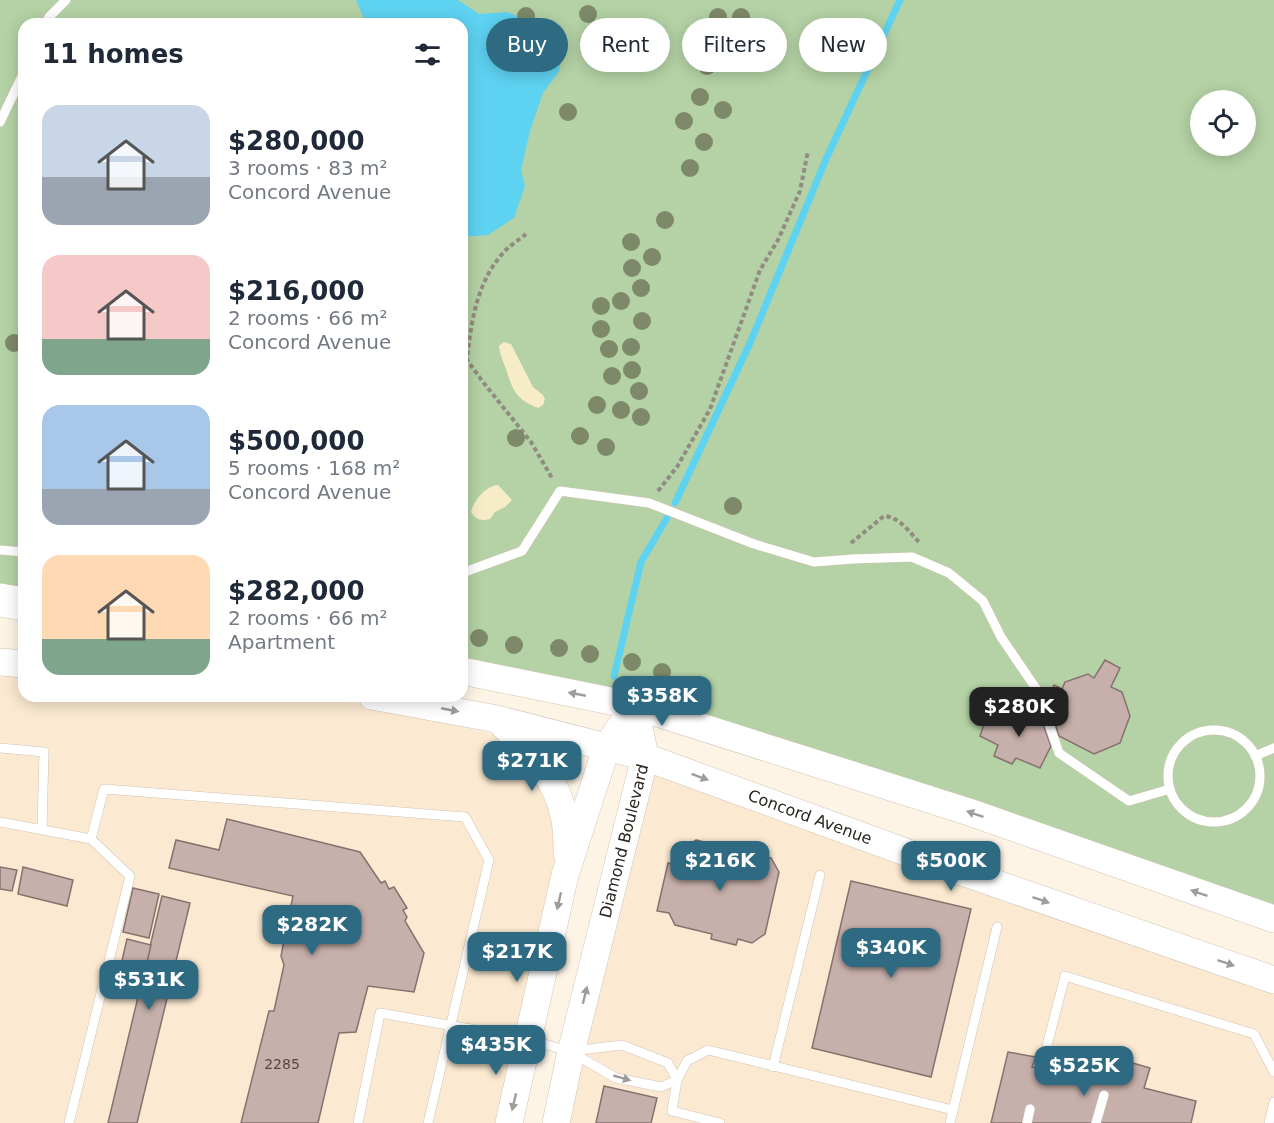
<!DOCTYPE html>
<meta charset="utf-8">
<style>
:root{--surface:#fff;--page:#f2f2f3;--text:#1f2937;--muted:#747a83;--accent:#2e6b82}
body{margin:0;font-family:"DejaVu Sans",sans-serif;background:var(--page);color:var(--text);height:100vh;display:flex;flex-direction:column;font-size:22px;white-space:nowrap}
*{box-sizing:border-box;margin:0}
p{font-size:20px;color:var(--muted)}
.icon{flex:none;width:33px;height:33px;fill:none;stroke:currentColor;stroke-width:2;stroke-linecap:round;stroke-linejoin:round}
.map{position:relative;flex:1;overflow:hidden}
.details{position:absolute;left:18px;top:18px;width:450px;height:684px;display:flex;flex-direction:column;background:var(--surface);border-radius:18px;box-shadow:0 3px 15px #0003}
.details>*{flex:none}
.hud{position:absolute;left:486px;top:18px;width:570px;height:54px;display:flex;gap:12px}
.buttons{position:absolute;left:1190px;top:90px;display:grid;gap:12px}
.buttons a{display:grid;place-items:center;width:66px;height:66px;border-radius:50%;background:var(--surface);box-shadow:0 3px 15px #0003;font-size:30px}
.price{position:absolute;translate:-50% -51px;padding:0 14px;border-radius:12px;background:var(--accent);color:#fff;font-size:20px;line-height:39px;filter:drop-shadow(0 2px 3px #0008)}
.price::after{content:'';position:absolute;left:50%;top:36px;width:18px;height:14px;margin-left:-9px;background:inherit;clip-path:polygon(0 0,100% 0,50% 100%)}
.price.selected{background:#222;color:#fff}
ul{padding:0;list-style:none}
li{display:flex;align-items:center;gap:18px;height:150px;padding:0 24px}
li span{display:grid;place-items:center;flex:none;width:168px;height:120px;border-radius:18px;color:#555}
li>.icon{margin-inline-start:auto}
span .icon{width:72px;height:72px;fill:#fffc;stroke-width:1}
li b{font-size:26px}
h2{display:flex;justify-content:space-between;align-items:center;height:72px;padding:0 24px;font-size:26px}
.tag{padding:0 21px;border-radius:27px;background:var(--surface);box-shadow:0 3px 15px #0003;font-size:21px;line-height:54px}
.tag.selected{background:var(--accent);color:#fff}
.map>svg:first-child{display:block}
</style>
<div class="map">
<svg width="1274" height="1123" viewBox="0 0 1274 1123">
<rect width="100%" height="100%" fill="#fef4e6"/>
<g fill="#fbe9d1">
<path d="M0 663 24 665V696H298L381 706 500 736 529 762 558 813 565 875 509 1123H0Z"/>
<path d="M645 757 1274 980V1123H556Z"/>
</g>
<path fill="#b4d2a5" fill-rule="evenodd" d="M0 0H1274V919L969 812 462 671V24H24V604L0 600ZM1200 100H1245V146H1200Z"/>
<g fill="#f6ecc7">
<path d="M504 342 511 344 533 387 543 395 545 399 543 405 538 408C516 399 513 391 506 369 503 361 500 355 499 346Z"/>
<path d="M498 485 512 500 505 507 495 512 490 519C481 521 476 520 471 512 474 500 486 486 498 485Z"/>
</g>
<path fill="#5ed2f1" d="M356 0H458L479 14 507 12 546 28 556 36 563 52 559 71 543 93 530 131 521 170 525 186 514 218 488 235 462 237V24H366Z"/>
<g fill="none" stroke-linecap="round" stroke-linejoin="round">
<g stroke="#5ed2f1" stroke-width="7">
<path d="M675 503 750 343 826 159 900 0"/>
<path d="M614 676 641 562 667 518"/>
</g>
</g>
<g fill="#c7b0ac" stroke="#86716d" stroke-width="1.5">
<path d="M1105 660 1120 668 1111 687 1122 692 1130 716 1120 743 1094 754 1059 736 1051 711 1054 706 1047 701 1054 685 1062 689 1065 682 1088 674 1094 678Z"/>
<path d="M1036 705 1051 746 1040 768 1016 758 1012 764 994 756 998 745 980 736 986 718 999 722Z"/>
<path d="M227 819 360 852 381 883 385 881 389 889 394 887 407 908 403 910 407 917 405 921 424 953 414 992 368 986 356 1032 339 1033 318 1123H241L269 1011H274L284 965 281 956 293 896 169 868 176 840 219 850Z"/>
<path d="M696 840 771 858 779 872 765 934 752 943 738 939 736 945 711 939 712 934 675 925 669 913 657 911 668 863 677 865 681 850Z"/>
<path d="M0 867 17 870 12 891 0 889Z"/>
<path d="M23 867 73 880 67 906 18 894Z"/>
<path d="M851 881 971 909 931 1077 812 1048Z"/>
<path d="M133 888 159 894 149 938 123 932Z"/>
<path d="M162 896 190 903 137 1123H108Z"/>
<path d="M127 939 151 945 141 988 117 982Z"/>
<path d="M1008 1052 1036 1057 1032 1067 1106 1084 1112 1057 1150 1068 1144 1088 1196 1101 1191 1123H991Z"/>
<path d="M604 1086 657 1098 651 1123H596Z"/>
</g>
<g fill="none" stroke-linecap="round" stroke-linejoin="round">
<g stroke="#d0c4b3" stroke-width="10">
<g id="lane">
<path d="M46 24 49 17 66 0"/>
<path d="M0 122 24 72"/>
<path d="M0 550 24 552"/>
<path d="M462 573 522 551 560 491 649 503 754 544 814 562 853 559 912 557 949 573 983 601 1001 637 1037 690 1059 753 1129 801 1170 789"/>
<circle cx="1214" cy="776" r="46"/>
<path d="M0 748 44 752 42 829"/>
<path d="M1255 756 1274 748"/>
<path d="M0 822 91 839 130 876 69 1123"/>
<path d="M91 839 104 789 465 817 489 860 428 1123"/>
<path d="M573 1051 622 1045 668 1063 677 1080"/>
<path d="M773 1067 820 875"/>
<path d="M1041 1069 1065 976 1254 1034 1274 1072"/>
<path d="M358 1123 380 1013 528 1039 571 1052 616 1078 661 1087 677 1080"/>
<path d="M720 1123 672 1111 677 1080 687 1061 708 1050 953 1110"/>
<path d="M950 1123 997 927"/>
<path d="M1027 1123 1030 1109"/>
<path d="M1096 1123 1104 1095"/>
<path d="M1269 1123 1274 1102"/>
</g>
</g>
<g stroke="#d0c4b3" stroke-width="28">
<g id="secondary">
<path d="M0 662 24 664"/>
<path d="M462 671 635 706 969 812 1274 919"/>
<path d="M372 696 497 719 645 757 922 858 1274 980"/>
<path d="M498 720C529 750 557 776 565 820 567 831 567 842 567 853"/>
<path d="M509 1123 565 875 607 746 635 706"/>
<path d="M556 1123 571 1052 645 757 635 706"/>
</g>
</g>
<g stroke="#d0c4b3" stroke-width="34">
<path id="highway" d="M0 600 24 604"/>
</g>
<g stroke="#928b81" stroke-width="4" stroke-dasharray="4.5 3" stroke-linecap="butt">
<path d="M526 234C519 240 510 245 504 252 477 281 471 322 467 360L483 382 531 442 552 478"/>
<path d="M658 491 677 467 710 409 760 270 778 240 800 191 808 151"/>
<path d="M851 543 884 516C900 517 909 532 919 542"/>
</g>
<use href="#lane" stroke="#fff" stroke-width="9"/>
<use href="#secondary" stroke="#fff" stroke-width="27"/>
<use href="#highway" stroke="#fff" stroke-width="33"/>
</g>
<g fill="#7d8968">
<circle cx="588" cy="14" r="9"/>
<circle cx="526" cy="16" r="9"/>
<circle cx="718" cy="17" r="9"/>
<circle cx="741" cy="17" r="9"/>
<circle cx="869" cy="32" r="9"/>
<circle cx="702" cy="41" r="9"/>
<circle cx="847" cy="41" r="9"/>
<circle cx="707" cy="66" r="9"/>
<circle cx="700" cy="97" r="9"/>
<circle cx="723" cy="110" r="9"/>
<circle cx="568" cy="112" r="9"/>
<circle cx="684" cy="121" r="9"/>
<circle cx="704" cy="142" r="9"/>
<circle cx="690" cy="168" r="9"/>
<circle cx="665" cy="220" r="9"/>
<circle cx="631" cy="242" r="9"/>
<circle cx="652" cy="257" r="9"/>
<circle cx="632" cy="268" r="9"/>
<circle cx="641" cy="288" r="9"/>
<circle cx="621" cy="301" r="9"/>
<circle cx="601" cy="306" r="9"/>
<circle cx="642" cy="321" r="9"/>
<circle cx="601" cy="329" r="9"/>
<circle cx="14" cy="343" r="9"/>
<circle cx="631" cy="347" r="9"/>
<circle cx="609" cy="349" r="9"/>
<circle cx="632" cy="370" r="9"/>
<circle cx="612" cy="376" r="9"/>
<circle cx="639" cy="391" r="9"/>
<circle cx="597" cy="405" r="9"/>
<circle cx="621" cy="410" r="9"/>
<circle cx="641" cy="417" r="9"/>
<circle cx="580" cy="436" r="9"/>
<circle cx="516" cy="438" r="9"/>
<circle cx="606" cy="447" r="9"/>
<circle cx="733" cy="506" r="9"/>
<circle cx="479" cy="638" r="9"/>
<circle cx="514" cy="645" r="9"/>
<circle cx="559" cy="648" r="9"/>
<circle cx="590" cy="654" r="9"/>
<circle cx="632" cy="662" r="9"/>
<circle cx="662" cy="672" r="9"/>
</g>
<defs><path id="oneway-solid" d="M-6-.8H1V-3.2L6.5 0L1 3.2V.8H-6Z" transform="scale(1.5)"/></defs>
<g fill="#9f9d9a">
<use href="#oneway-solid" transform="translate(577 694) rotate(-169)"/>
<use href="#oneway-solid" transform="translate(450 710) rotate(11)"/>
<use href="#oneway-solid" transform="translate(700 777) rotate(20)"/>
<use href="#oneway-solid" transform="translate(975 814) rotate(-161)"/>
<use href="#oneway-solid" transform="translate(1199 893) rotate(-161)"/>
<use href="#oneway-solid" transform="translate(1041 900) rotate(19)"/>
<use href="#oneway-solid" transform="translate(559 901) rotate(103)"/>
<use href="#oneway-solid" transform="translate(1226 963) rotate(19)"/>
<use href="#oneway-solid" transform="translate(585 995) rotate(-76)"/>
<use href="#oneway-solid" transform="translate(622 1078) rotate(16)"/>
<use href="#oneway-solid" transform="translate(514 1102) rotate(103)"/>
</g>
<g text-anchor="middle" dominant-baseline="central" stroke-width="4.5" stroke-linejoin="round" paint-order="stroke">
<g font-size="14" fill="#514842">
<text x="282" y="1064">2285</text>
</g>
<g font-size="16" fill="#2a251f" stroke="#fff">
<text transform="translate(810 817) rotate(20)">Concord Avenue</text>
<text transform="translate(624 841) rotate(-76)">Diamond Boulevard</text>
</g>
</g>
</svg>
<div class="buttons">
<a><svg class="icon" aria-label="locate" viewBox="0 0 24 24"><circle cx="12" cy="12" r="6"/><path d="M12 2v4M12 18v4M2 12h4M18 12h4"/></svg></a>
</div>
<b class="price" style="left:662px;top:727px">$358K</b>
<b class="price selected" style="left:1019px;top:738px">$280K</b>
<b class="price" style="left:532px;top:792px">$271K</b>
<b class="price" style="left:720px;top:892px">$216K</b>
<b class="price" style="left:951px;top:892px">$500K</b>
<b class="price" style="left:312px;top:956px">$282K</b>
<b class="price" style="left:891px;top:979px">$340K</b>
<b class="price" style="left:517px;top:983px">$217K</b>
<b class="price" style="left:149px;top:1011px">$531K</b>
<b class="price" style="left:496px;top:1076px">$435K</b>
<b class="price" style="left:1084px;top:1097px">$525K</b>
<div class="hud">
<a class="tag selected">Buy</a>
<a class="tag">Rent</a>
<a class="tag">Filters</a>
<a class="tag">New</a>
</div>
<section class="details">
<h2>11 homes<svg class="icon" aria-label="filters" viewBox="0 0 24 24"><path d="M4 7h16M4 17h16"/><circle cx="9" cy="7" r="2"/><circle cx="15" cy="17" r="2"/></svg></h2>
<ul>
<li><span style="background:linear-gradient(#c9d6e8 60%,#9aa5b1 0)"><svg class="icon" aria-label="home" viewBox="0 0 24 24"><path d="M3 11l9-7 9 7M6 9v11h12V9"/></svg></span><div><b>$280,000</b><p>3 rooms · 83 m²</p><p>Concord Avenue</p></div></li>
<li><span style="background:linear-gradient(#f6c9c9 70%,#7fa58c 0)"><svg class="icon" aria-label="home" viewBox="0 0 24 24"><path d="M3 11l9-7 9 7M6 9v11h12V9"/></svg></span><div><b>$216,000</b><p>2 rooms · 66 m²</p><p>Concord Avenue</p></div></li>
<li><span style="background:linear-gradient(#a9c7e8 70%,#9aa5b1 0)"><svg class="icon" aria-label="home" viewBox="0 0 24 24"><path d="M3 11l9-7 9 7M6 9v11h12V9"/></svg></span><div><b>$500,000</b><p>5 rooms · 168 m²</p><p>Concord Avenue</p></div></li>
<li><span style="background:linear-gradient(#ffd9b3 70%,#7fa58c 0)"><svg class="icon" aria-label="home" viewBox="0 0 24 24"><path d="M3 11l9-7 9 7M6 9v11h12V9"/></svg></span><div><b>$282,000</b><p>2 rooms · 66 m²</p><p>Apartment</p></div></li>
</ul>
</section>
</div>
